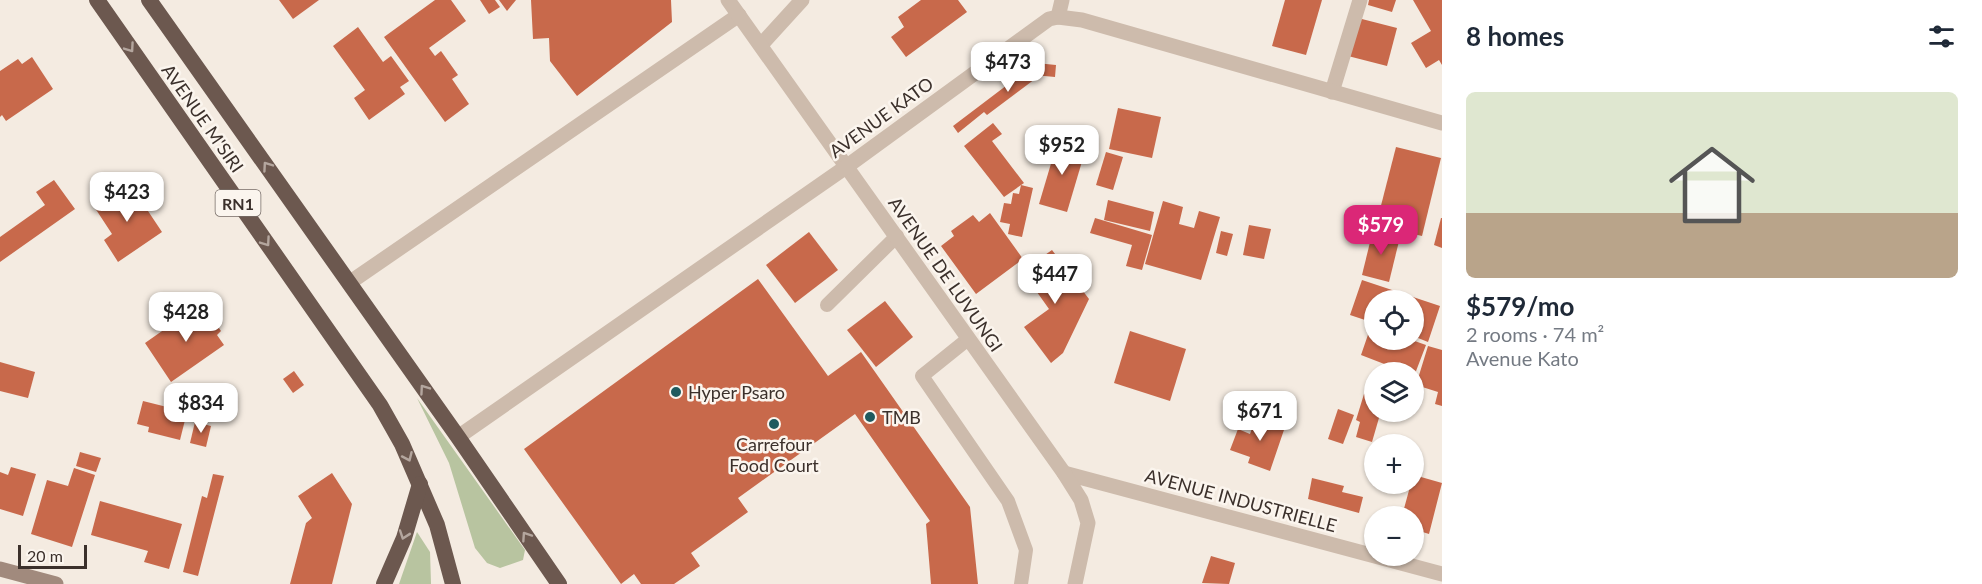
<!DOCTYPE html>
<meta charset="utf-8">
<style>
:root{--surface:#fff;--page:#f2f2f3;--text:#1f2937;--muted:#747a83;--accent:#db2777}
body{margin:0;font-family:Lato,sans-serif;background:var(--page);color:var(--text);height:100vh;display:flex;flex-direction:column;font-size:22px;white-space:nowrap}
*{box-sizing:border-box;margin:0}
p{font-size:20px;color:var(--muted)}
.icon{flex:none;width:33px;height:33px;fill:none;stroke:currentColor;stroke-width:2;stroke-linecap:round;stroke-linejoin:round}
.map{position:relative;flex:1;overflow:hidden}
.side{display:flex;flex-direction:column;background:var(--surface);width:540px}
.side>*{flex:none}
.controls{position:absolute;left:1364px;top:290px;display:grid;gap:12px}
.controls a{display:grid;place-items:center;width:60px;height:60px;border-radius:50%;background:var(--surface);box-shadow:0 2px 4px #0004;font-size:30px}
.scale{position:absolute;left:18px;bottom:15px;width:69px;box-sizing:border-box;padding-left:6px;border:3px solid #3b302b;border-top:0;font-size:16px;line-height:21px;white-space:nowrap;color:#3b302b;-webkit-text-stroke:4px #fbf5ee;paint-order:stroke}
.price{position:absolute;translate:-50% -51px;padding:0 14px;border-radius:12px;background:#fff;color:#222;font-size:20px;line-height:39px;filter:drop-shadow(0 2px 3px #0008)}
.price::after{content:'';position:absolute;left:50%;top:36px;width:18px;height:14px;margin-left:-9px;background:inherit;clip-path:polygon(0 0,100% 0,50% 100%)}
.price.active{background:var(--accent);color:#fff}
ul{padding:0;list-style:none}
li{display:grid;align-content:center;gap:12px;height:318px;padding:0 24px}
li span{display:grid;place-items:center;height:186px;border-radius:9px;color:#555}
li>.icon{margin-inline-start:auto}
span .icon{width:108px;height:108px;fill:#fffc;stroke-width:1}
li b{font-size:26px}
h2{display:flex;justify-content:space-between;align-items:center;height:72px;padding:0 24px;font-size:26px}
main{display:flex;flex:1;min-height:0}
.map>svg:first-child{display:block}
</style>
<main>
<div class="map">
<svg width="1442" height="584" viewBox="0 0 1442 584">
<rect width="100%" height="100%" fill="#f4ebe1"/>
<g fill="#b8c4a0">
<path d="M417 398 525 550 523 560 500 568 487 563 475 548 449 463Z"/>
<path d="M417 532 430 552 431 584H399Z"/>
</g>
<g fill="#c8694b">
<path d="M279 0H319L293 19Z"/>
<path d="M435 0H451L466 21 429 48 435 56 441 51 458 75 452 79 469 104 445 122 384 37Z"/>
<path d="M480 0H495L500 7 489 14Z"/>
<path d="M499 0H516L507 11Z"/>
<path d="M531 0H671L672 22 577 96 550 61 549 38 533 39Z"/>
<path d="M921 0H958L967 12 906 57 891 37 904 27 898 17Z"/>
<path d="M1285 0H1322L1306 55 1272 46Z"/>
<path d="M1369 0H1396L1392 12 1368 5Z"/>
<path d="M1413 0H1442V65L1439 60 1426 68 1411 43 1431 31Z"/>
<path d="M1358 18 1397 28 1387 66 1348 56Z"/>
<path d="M358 27 383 62 391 56 409 81 400 87 405 94 369 120 354 98 365 90 333 46Z"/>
<path d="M32 57 53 89 6 121 2 115 0 117V71L18 59 22 64Z"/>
<path d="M1036 63 1056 65 1055 77 1034 75 1035 79 987 115 984 112 958 133 953 126Z"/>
<path d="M1118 108 1161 117 1152 158 1109 149Z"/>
<path d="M993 123 1002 134 992 141 1024 183 1004 197 964 146Z"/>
<path d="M1058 140 1086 148 1067 212 1039 204Z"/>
<path d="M1396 147 1441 158 1422 236 1376 225Z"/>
<path d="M1106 152 1123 157 1113 190 1096 185Z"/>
<path d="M54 180 75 209 0 262V237L45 205 36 192Z"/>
<path d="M130 184 162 232 118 262 104 240 112 234 95 208Z"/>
<path d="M1021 185 1033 188 1022 237 1008 234 1010 224 1000 222 1004 203 1011 204 1013 193 1019 194Z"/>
<path d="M1108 200 1154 212 1150 231 1104 220Z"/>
<path d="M1163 201 1183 207 1179 224 1194 228 1199 211 1220 217 1201 280 1145 264Z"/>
<path d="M990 213 1023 259 976 294 941 246 954 236 951 231 973 215 979 222Z"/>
<path d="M1095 218 1152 235 1142 270 1126 266 1132 245 1090 233Z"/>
<path d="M1441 218H1442V248L1434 245Z"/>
<path d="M1249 225 1271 229 1264 259 1243 255Z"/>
<path d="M1373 230 1400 237 1389 282 1362 275Z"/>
<path d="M1221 231 1233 234 1227 256 1216 253Z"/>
<path d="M809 232 838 270 795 303 766 265Z"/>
<path d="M1052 250 1089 299 1063 353 1051 363 1024 327 1049 309 1022 271Z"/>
<path d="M758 279 828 376 861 352 970 507 978 584H931L926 524 930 521 855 414 738 498 748 512 691 553 700 566 674 584H641L634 574 621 584 524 449Z"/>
<path d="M1362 280 1440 306 1428 342 1413 336V300H1374V323L1350 315Z"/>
<path d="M885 301 913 337 876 367 847 330Z"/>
<path d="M202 303 221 331 217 335 224 345 171 382 145 343Z"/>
<path d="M1371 326H1374V339H1409L1426 345 1413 379V372H1405L1361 355Z"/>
<path d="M1130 331 1186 349 1170 401 1114 383Z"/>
<path d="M1428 346 1442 350V406L1435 404 1438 392 1416 385Z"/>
<path d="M0 362 35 372 28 398 0 391Z"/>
<path d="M294 371 304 385 293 393 283 379Z"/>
<path d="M1364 394 1374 397V411H1381L1372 442 1356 437 1360 422 1356 420Z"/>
<path d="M143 401 187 412 180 440 148 432 149 427 137 424Z"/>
<path d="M1338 409 1354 415 1343 444 1328 439Z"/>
<path d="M1257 414 1286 424 1270 471 1248 463 1250 457 1230 450 1238 429 1250 434Z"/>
<path d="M195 422 211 426 206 447 190 443Z"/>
<path d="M80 452 101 458 96 472 76 466Z"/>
<path d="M11 467 36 474 23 516 0 509V472L8 475Z"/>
<path d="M74 468 95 475 72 547 31 534 47 480 68 486Z"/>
<path d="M332 473 352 504 332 584H290L306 523 312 518 298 496Z"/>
<path d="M213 474 224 476 198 576 183 572 202 496 207 498Z"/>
<path d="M1414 475 1442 483 1429 534 1413 529V516H1402L1411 483H1413Z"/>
<path d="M1312 478 1344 486 1342 492 1363 497 1359 513 1308 499Z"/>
<path d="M100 501 182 524 169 569 144 562 148 551 91 535Z"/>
<path d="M1211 556 1235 563 1229 584 1202 583Z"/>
</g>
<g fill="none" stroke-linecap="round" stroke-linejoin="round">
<g stroke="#cdbbac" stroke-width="14">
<path d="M827 305 897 236"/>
<path d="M968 339 922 376 1008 501 1026 550 1021 584"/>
</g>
<g stroke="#cdbbac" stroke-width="15">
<path d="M1058 17 1062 0"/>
<path d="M761 45 802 0"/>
<path d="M1332 92 1360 0"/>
<path d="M349 283 739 15"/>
<path d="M1064 473 1442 574"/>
</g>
<g stroke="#cdbbac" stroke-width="15">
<path d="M728 0 1064 473 1081 500 1088 523 1075 584"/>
<path d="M458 437 846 167 1049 19 1058 17 1082 20 1442 123"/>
</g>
<path stroke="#a18a7d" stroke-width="15" d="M0 569 56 584"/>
<g stroke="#6c584f" stroke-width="16">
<path d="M97 0 380 405 402 444 437 525 453 584"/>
<path d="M149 0 458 437 559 584"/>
<path d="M384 584 404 538 420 484"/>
</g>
</g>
<defs><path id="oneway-chevron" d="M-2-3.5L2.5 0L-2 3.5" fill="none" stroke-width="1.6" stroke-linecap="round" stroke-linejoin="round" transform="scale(1.5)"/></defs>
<g stroke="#b4a69e">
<use href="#oneway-chevron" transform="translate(130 48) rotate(55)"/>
<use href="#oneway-chevron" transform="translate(267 166) rotate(-125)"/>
<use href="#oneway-chevron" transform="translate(266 242) rotate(55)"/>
<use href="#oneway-chevron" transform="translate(424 389) rotate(-125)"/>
<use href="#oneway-chevron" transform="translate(408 457) rotate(66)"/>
<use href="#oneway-chevron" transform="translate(404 535) rotate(109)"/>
<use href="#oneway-chevron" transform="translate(526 536) rotate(-124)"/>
</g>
<g fill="#1f5a5e" stroke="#fbf5ee" stroke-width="2">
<circle cx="676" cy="392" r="6"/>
<circle cx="870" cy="417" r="6"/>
<circle cx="774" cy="424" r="6"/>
</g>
<g text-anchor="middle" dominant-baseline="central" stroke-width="5" stroke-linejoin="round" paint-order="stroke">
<rect fill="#fbf5ee" stroke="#756b66" stroke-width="1.5" x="215.5" y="190" width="45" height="26" rx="4.5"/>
<g font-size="16" font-weight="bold" fill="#3b302b">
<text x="238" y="203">RN1</text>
</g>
<g font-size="18" fill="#3b302b" stroke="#fbf5ee">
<text transform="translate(881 117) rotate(-36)">AVENUE KATO</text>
<text transform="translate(203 118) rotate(55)">AVENUE M'SIRI</text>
<text transform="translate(946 274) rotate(55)">AVENUE DE LUVUNGI</text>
<text transform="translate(1241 500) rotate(15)">AVENUE INDUSTRIELLE</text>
</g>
<g font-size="18" fill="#3b302b" stroke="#fbf5ee" text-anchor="start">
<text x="688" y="392">Hyper Psaro</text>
<text x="882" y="417">TMB</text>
<text x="774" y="444" text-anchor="middle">Carrefour<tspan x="774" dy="21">Food Court</tspan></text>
</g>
</g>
</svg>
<div class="controls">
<a><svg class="icon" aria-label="locate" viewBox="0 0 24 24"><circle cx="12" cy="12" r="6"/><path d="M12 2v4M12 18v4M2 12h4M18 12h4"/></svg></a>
<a><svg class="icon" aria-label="layers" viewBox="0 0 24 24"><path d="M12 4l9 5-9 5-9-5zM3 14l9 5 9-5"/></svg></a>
<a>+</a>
<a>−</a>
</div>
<div class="scale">20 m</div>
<b class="price" style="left:1008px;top:93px">$473</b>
<b class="price" style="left:1062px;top:176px">$952</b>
<b class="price" style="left:127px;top:223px">$423</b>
<b class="price active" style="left:1381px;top:256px">$579</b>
<b class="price" style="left:1055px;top:305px">$447</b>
<b class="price" style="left:186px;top:343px">$428</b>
<b class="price" style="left:201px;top:434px">$834</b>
<b class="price" style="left:1260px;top:442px">$671</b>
</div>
<section class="side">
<h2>8 homes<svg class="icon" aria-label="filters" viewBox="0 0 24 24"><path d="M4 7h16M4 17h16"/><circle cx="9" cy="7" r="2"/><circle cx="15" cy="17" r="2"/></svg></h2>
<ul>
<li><span style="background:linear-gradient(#dfe7d0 65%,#b9a48a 0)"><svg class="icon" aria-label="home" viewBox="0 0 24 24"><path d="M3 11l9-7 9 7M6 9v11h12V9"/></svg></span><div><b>$579/mo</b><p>2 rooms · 74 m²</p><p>Avenue Kato</p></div></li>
</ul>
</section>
</main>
